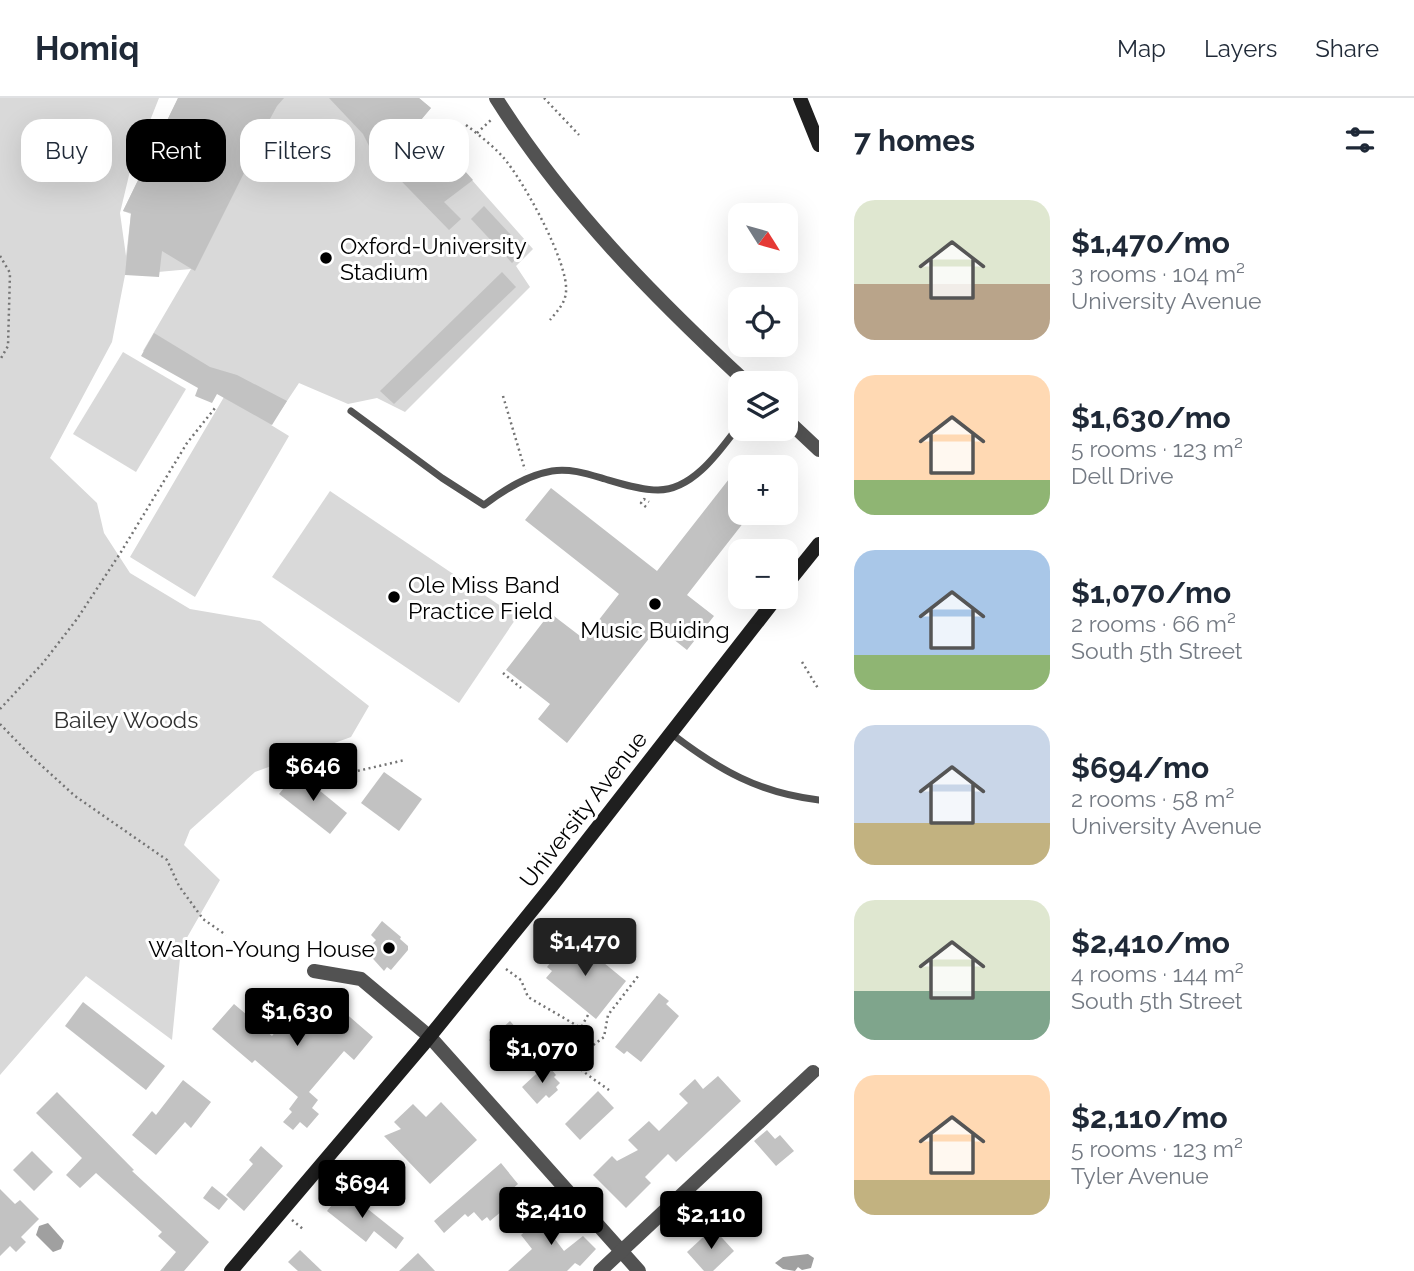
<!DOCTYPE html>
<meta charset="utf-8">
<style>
:root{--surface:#fff;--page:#f6f6f7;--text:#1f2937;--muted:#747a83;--line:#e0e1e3;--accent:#000}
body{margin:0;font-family:Raleway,sans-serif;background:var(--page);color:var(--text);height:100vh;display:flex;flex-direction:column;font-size:26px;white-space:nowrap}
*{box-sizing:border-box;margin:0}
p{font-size:23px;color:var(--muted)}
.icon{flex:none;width:38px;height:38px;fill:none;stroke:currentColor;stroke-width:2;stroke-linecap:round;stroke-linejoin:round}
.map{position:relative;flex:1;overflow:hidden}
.drawer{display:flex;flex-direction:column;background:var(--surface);width:595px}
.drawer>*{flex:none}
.hud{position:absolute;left:21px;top:21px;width:665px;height:63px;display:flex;gap:14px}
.needle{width:46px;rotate:127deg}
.buttons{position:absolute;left:728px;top:105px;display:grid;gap:14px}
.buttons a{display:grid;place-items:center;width:70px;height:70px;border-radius:14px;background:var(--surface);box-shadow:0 7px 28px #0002;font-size:35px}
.price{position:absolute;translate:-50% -60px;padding:0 16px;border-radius:7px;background:var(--accent);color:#fff;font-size:23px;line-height:46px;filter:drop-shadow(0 2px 4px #0008)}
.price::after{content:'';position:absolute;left:50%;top:42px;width:21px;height:16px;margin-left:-10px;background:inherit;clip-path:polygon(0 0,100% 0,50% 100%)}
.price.selected{background:#222;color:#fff}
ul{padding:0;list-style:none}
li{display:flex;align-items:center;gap:21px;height:175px;padding:0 35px}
li span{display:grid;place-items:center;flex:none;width:196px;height:140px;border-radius:21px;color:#555}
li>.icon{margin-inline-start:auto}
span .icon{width:84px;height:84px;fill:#fffc;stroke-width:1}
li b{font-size:30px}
h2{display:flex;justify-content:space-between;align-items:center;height:84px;padding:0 35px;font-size:30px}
.chip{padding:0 24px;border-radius:21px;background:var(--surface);box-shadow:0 7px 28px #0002;font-size:24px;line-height:63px}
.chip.selected{background:var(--accent);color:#fff}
header{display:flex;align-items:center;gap:42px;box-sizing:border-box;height:98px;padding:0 35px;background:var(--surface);border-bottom:2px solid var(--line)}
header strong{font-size:33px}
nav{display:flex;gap:38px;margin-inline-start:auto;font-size:24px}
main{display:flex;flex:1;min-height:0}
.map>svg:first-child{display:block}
</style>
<header>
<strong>Homiq</strong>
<nav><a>Map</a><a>Layers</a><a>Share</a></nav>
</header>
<main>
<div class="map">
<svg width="819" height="1173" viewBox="0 0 819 1173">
<rect width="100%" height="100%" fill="#fff"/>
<g fill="#d9d9d9">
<path d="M0 0H159L130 73 120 115 126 158 131 116 123 113 178 0H419L431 10 415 29 427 42 432 37 533 151 516 168 530 189 405 314 377 300 348 306 299 285 271 327 289 338 195 499 130 459 224 299 143 253 191 171 125 177 112 244 50 360 97 405 104 435 130 475 190 511 260 523 369 608 351 639 255 674 190 732 184 747 220 782 181 850 172 942 86 878 0 977Z"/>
<path d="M123 254 186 291 136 374 73 336Z"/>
<path d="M330 393 517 519 459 605 272 479Z"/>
</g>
<g fill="#a0a0a0">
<path d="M48 1125 64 1143 61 1151 53 1154 36 1137 39 1128Z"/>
<path d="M808 1156 814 1160 811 1170 802 1172 798 1169 795 1173 783 1171 775 1165 783 1159Z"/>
</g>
<g fill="#c2c2c2">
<path d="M178 0H284L277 8 253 52 248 67 195 173 162 153 159 179 125 177 131 115 123 113Z"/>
<path d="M329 0H419L431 10 420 23 473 82 444 104 461 121 449 132 371 52 363 36Z"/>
<path d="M484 108 525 152 512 165 471 121Z"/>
<path d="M502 174 516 189 394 306 380 293Z"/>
<path d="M154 235 210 269 237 277 287 303 272 327 217 296 212 305 195 298 198 290 141 258Z"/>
<path d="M740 367V415H751L687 497 714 518 687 552 658 529 567 645 538 621 550 606 506 572 550 515 584 541 619 496 525 422 551 390 657 473Z"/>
<path d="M297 674 347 715 330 736 279 696Z"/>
<path d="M384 674 422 701 399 733 361 705Z"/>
<path d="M382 823 401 839 400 841 408 848V852L391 872 387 869 384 873 366 853 376 842 371 837Z"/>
<path d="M576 842 626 883 596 921 546 880 552 873 547 869 564 848 568 852Z"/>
<path d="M310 893 339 918 343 913 373 939 354 962 344 953 309 994 318 1002 312 1010 319 1016 307 1030 300 1024 293 1032 283 1024 292 1014 289 1011 298 999 255 962 252 965 212 931 234 906 272 938Z"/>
<path d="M659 895 669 903 666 906 679 918 641 964 627 953 624 956 615 949Z"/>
<path d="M83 904 165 968 146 992 65 928Z"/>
<path d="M510 923 525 940 504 959 489 942Z"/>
<path d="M547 966 556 977 554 979 560 985 556 989 558 992 549 1000 546 997 537 1006 522 989Z"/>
<path d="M718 978 741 1003 676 1064 668 1056 645 1079 651 1085 626 1110 593 1077 612 1058 617 1063 638 1052 628 1042 649 1023 659 1033 688 1005 679 996 695 981 703 991Z"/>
<path d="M183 982 211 1004 191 1030 185 1024 156 1057 132 1037 152 1013 156 1017Z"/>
<path d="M598 993 614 1010 580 1042 565 1026Z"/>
<path d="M57 994 134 1072 132 1073 209 1144 184 1173H160L176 1154 158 1138 162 1134 96 1075 80 1090 66 1077 82 1060 36 1015Z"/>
<path d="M441 1004 477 1042 430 1086 384 1038 401 1031 394 1024 413 1006 426 1019Z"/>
<path d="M767 1032 775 1041 780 1037 794 1053 776 1068 754 1043Z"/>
<path d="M261 1048 283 1068 244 1113 226 1097 253 1066 249 1062Z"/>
<path d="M32 1053 53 1074 34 1093 13 1072Z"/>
<path d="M501 1065 518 1086 502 1100 508 1108 490 1123 487 1119 482 1123 474 1114 468 1119 465 1116 444 1135 434 1123Z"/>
<path d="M212 1088 228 1101 219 1112 203 1100Z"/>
<path d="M0 1091 15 1106 20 1102 39 1121 21 1139 26 1144 16 1154 10 1148 0 1158Z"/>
<path d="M344 1092 404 1140 396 1151 374 1133 366 1144 327 1113Z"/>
<path d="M554 1108 568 1121 551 1136 564 1153 583 1138 596 1151 580 1168 575 1165 567 1173H508L532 1151 521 1137Z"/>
<path d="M713 1130 734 1153 713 1173H704L687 1154Z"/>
<path d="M300 1152 322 1173H298L288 1164Z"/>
<path d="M418 1155 435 1173H399Z"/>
</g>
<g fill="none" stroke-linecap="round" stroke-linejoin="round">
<g stroke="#747474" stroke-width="2.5" stroke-dasharray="2 3.5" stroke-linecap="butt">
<path d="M544 0 579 37"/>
<path d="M466 27C479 37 492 47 503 59 523 82 569 165 566 194 565 206 557 213 550 222"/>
<path d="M477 35 492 21"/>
<path d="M0 158 10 175 8 248 0 262"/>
<path d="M503 298 525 372"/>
<path d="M646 409 641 405 644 401 649 404"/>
<path d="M802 564 819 592"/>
<path d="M503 575 521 590"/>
<path d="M0 611 43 565 77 521 121 454 187 345 215 310"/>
<path d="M0 626 31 658 75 698 167 762 179 788 203 821 226 837"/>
<path d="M331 679 405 662"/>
<path d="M506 871 521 882 528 899 581 930"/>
<path d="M588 917C562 963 568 963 609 992"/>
<path d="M572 952 592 948 604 939 608 917 639 877"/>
<path d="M292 1122 303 1131"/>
</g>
<g stroke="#525252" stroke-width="7">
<path d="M351 313 442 380 484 407C504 392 527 377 552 373 570 370 588 376 605 381 622 386 641 392 658 392 694 392 721 351 740 326"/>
<path d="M672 636C719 672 759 695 819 702"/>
</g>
<g stroke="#525252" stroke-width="14">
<path d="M496 0C564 108 654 199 747 285"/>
<path d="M786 321 819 352"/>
<path d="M314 873 361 881 430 939 639 1173"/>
<path d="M600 1173 813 974"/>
</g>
<g stroke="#1f1f1f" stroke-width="14">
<path d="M800 0 819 47"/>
<path d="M786 487 819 446"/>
<path d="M231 1173 422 948 551 789 777 499"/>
</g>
</g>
<g fill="#000" stroke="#fff" stroke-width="2.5">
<circle cx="326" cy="160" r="7"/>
<circle cx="394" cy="499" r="7"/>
<circle cx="655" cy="506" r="7"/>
<circle cx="389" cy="850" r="7"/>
</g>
<g text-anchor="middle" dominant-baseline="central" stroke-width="6" stroke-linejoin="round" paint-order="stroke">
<g font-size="23" fill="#000" stroke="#fff" text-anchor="start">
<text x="340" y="147">Oxford-University<tspan x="340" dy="26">Stadium</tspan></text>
<text x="408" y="486">Ole Miss Band<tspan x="408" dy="26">Practice Field</tspan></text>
<text x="655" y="531" text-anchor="middle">Music Buiding</text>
<text x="375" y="850" text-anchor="end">Walton-Young House</text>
</g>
<g font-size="23" fill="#303030" stroke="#fff">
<text x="126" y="621">Bailey Woods</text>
</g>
<g font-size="23" fill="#000" stroke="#fff">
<text transform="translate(583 711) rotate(-52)">University Avenue</text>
</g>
</g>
</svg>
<div class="buttons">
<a><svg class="needle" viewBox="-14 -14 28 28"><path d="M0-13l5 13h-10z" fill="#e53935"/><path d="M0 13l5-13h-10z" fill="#747a83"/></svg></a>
<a><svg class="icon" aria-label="locate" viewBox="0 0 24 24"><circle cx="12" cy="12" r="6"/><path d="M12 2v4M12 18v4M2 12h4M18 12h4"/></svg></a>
<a><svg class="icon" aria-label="layers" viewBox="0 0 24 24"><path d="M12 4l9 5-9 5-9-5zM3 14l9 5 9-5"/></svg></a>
<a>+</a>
<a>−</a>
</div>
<b class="price" style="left:313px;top:705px">$646</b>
<b class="price selected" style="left:585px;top:880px">$1,470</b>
<b class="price" style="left:297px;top:950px">$1,630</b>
<b class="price" style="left:542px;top:987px">$1,070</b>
<b class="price" style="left:362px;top:1122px">$694</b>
<b class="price" style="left:551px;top:1149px">$2,410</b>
<b class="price" style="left:711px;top:1153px">$2,110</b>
<div class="hud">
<a class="chip">Buy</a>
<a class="chip selected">Rent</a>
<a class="chip">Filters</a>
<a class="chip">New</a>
</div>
</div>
<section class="drawer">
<h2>7 homes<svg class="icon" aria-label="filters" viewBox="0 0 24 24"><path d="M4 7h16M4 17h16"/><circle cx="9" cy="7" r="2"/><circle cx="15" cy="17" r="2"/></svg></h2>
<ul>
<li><span style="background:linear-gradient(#dfe7d0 60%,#b9a48a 0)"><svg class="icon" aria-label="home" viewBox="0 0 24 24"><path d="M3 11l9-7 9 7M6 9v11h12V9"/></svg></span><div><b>$1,470/mo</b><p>3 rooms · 104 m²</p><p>University Avenue</p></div></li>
<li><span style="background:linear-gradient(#ffd9b3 75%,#8fb573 0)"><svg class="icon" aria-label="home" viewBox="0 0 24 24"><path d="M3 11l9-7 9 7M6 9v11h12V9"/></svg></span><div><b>$1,630/mo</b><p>5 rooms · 123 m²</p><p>Dell Drive</p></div></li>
<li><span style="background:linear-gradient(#a9c7e8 75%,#8fb573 0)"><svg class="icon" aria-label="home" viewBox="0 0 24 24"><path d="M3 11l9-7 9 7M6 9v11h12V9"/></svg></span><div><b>$1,070/mo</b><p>2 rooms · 66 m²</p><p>South 5th Street</p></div></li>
<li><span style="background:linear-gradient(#c9d6e8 70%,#c2b280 0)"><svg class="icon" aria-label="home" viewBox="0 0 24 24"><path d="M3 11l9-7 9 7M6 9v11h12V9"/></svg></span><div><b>$694/mo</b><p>2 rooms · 58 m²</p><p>University Avenue</p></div></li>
<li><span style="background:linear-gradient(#dfe7d0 65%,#7fa58c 0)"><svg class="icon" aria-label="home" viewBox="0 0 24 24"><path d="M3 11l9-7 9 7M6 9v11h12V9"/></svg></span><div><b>$2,410/mo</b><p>4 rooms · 144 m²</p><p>South 5th Street</p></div></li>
<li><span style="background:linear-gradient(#ffd9b3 75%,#c2b280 0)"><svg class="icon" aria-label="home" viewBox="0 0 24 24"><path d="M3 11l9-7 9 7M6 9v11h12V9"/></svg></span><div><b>$2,110/mo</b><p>5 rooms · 123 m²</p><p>Tyler Avenue</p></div></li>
</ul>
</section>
</main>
